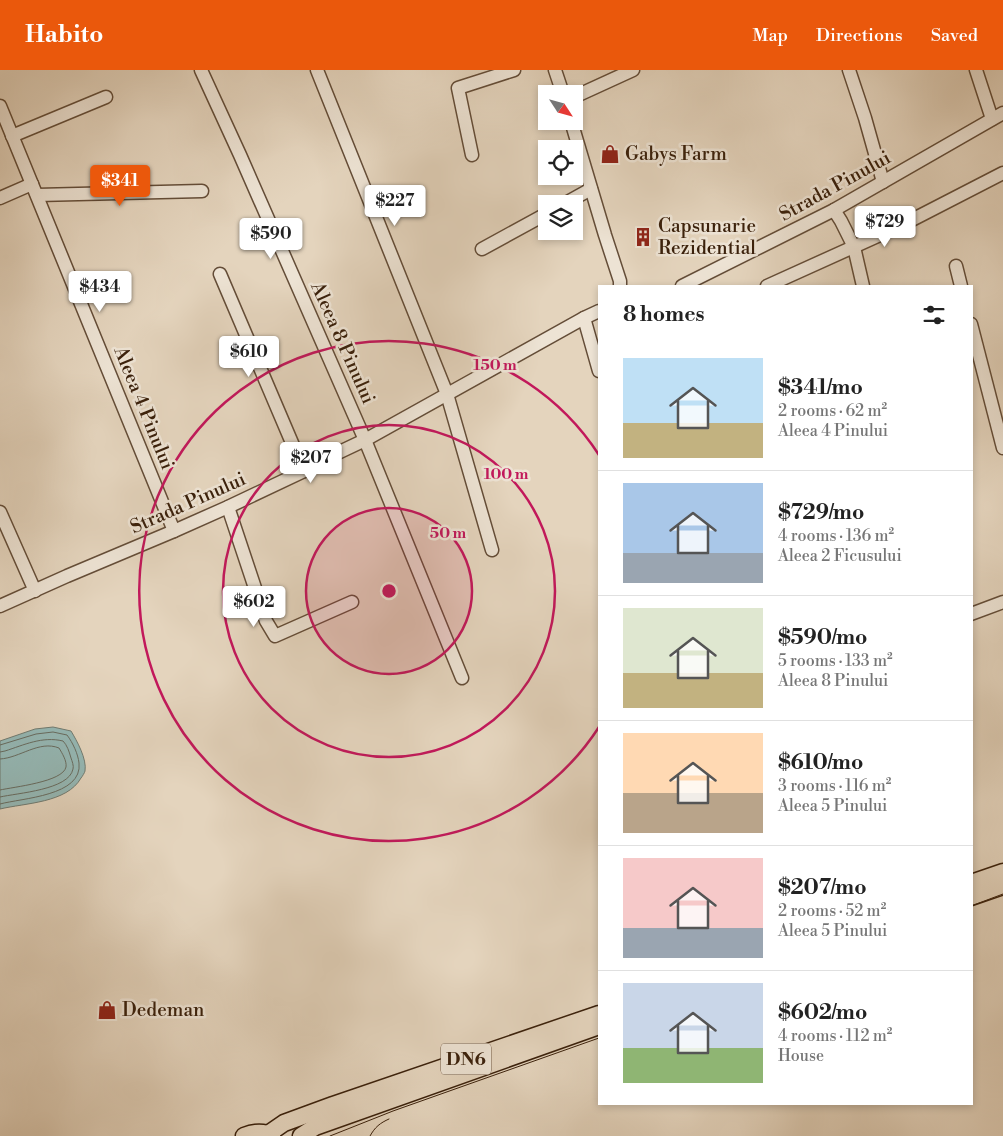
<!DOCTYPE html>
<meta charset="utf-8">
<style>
:root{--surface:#fff;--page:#f6f6f6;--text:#222;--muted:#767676;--line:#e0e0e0;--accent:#ea580c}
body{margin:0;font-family:"Libre Bodoni",serif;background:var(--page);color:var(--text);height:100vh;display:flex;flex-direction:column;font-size:19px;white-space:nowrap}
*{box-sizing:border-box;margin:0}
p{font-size:16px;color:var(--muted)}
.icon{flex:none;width:28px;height:28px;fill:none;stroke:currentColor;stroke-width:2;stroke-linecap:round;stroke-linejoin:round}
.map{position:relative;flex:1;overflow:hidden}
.sheet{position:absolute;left:598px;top:215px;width:375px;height:820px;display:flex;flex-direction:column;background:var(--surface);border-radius:0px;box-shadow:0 2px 8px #0003}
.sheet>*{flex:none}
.needle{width:32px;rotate:126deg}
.buttons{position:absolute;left:538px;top:15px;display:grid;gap:10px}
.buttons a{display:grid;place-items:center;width:45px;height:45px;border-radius:0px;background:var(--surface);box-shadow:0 2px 8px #0003;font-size:25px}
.price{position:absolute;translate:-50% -42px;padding:0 11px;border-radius:5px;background:#fff;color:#222;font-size:16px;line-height:32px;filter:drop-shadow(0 1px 2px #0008)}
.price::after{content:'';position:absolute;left:50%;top:30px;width:15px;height:11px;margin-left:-8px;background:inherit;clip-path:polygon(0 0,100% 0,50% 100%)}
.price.current{background:var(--accent);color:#fff}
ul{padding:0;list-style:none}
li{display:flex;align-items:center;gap:15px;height:125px;padding:0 25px}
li+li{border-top:1px solid var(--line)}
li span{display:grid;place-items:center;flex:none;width:140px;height:100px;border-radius:0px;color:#555}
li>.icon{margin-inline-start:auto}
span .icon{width:60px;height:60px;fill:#fffc;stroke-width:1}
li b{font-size:21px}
h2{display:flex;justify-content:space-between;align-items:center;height:60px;padding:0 25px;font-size:21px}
header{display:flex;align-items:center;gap:30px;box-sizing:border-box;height:70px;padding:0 25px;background:var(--accent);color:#fff}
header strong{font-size:24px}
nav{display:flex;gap:28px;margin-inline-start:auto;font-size:18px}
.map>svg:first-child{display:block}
</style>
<header>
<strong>Habito</strong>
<nav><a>Map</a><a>Directions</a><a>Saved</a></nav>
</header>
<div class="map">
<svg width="1003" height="1066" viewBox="0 0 1003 1066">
<rect width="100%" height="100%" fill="#e4d4bd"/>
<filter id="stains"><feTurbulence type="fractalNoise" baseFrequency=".004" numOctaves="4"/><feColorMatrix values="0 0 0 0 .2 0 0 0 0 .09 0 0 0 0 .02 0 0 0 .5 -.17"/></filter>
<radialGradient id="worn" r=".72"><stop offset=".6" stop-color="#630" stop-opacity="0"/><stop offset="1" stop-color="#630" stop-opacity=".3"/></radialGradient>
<path fill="#95b8b5" stroke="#717b71" d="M53 657 71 661C77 671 87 689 85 701 85 702 82 707 81 708 67 733 25 733 0 739V671L35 659Z"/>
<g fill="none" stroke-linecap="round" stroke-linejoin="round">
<g stroke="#686c60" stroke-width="1">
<path d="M0 675 36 664 53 662 67 665C73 673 78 684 79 693 83 726 22 728 0 734"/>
<path d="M0 682 5 681C24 675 42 666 63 671 67 675 69 681 71 688 72 691 74 696 73 699 69 720 17 723 0 727"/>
<path d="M0 689C20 688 39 670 59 678 62 683 67 691 66 697 63 712 13 717 0 720"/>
</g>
<g stroke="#644d38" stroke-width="15">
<g id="minor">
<path d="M201 0 240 85 365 370 462 608"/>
<path d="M317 0 447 324 492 480"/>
<path d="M555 0 563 24"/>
<path d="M849 0 865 48 883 112"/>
<path d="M976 0 992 49"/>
<path d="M574 27 633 0"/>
<path d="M0 36 174 461"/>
<path d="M571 51 605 165 620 211V216"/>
<path d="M12 66 106 27"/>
<path d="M472 85 458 18 514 0"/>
<path d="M37 125 202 121"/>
<path d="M0 128 32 114"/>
<path d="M564 134 591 119"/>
<path d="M834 140 841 151 854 177 863 216"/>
<path d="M482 179 546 144"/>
<path d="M956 196 961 216"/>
<path d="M220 204 304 401"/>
<path d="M682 216 834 140 1003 43"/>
<path d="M767 216 902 155 1003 103"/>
<path d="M584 248 599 301"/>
<path d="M971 254 1003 378"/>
<path d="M228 437 266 551 275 566 352 532"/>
<path d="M0 442 35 521"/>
<path d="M0 536 67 506 174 461 228 437 304 401 327 388 365 370 584 248 599 241"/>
<path d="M971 544 1003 532"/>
</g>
</g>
<g stroke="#3a200b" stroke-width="19">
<g id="major">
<path d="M971 813 1003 802"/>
<path d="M971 827 1003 816"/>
<path d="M268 1064 284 1053 333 1035 599 944"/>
<path d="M244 1066C254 1062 263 1061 272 1066"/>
<path d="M301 1066 315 1057 599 956"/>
</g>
</g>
<use href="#minor" stroke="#ede3d4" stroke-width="12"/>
<use href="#major" stroke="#e4d4bd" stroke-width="16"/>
<g stroke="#3a200b" stroke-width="1">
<path d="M971 836 1003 824"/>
<path d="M330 1066 393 1041 599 968"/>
<path d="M370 1066C375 1057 380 1053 389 1049"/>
</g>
</g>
<circle cx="389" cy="521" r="83" fill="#c2185b" fill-opacity=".12"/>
<g fill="none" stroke="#c2185b" stroke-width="2.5">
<circle cx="389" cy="521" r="83"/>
<circle cx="389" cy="521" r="166"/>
<path d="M599 657A250 250 0 1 1 599 385"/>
</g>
<defs>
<g id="shop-bare" transform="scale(1.5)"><path d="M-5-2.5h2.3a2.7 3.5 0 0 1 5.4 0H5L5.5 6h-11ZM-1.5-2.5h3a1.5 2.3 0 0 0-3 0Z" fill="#8f2418" stroke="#ede3d4" stroke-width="2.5" paint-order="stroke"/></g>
<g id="building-bare" transform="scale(1.5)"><path d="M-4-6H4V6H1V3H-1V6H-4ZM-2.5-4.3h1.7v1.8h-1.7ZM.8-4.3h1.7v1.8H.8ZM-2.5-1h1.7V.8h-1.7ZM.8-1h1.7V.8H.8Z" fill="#8f2418" stroke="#ede3d4" stroke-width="2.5" paint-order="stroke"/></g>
</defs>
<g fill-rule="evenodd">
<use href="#shop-bare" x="610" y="84"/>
<use href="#building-bare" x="643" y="167"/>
<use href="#shop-bare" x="107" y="940"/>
</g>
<g text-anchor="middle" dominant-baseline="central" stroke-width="5" stroke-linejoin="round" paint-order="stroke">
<rect fill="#ede3d4" stroke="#705a47" stroke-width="1" x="441" y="973.5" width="50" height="31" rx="4"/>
<g font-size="18" font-weight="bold" fill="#3a200b">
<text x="466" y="989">DN6</text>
</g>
<g font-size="19" fill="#3a200b" stroke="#ede3d4" text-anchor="start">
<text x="625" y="84">Gabys Farm</text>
<text x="658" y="156">Capsunarie<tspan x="658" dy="22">Rezidential</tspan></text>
<text x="122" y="940">Dedeman</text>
</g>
<g font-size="19" fill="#3a200b" stroke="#ede3d4">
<text transform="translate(835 116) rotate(-29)">Strada Pinului</text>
<text transform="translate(343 273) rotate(66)">Aleea 8 Pinului</text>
<text transform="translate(144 338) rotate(68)">Aleea 4 Pinului</text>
<text transform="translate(188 433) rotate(-24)">Strada Pinului</text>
</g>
</g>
<circle cx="389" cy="521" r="8" fill="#c2185b" stroke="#ede3d4" stroke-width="2.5"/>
<g font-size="15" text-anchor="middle" font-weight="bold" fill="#c2185b" stroke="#ede3d4" stroke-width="5" stroke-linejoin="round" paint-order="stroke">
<text x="495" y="300">150 m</text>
<text x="506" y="409">100 m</text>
<text x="448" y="468">50 m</text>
</g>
<rect width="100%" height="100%" filter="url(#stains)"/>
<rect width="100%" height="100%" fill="url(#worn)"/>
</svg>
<div class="buttons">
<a><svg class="needle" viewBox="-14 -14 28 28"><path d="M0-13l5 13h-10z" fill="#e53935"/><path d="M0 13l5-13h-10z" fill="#767676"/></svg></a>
<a><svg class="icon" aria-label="locate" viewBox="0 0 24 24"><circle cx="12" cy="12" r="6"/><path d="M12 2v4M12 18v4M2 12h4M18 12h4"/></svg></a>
<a><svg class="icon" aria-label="layers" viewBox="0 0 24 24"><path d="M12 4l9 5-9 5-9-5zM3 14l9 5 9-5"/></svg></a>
</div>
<b class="price current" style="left:120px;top:137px">$341</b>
<b class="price" style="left:395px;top:157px">$227</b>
<b class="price" style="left:885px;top:178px">$729</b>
<b class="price" style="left:271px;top:190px">$590</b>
<b class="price" style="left:100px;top:243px">$434</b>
<b class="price" style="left:249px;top:308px">$610</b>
<b class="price" style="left:311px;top:414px">$207</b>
<b class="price" style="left:254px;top:558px">$602</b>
<section class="sheet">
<h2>8 homes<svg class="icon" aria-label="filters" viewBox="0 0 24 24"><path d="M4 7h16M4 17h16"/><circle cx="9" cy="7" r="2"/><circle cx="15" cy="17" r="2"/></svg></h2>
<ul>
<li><span style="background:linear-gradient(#bfe0f5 65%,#c2b280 0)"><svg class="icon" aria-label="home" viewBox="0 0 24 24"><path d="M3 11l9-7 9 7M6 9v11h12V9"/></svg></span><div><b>$341/mo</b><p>2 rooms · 62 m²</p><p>Aleea 4 Pinului</p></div></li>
<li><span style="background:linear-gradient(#a9c7e8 70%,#9aa5b1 0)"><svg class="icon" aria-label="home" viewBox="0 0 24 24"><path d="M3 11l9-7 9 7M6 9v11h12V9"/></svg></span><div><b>$729/mo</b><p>4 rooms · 136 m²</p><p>Aleea 2 Ficusului</p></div></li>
<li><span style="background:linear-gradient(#dfe7d0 65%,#c2b280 0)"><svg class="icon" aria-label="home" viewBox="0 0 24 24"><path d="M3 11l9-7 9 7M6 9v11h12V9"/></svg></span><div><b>$590/mo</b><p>5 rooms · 133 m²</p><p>Aleea 8 Pinului</p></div></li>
<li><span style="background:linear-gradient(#ffd9b3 60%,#b9a48a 0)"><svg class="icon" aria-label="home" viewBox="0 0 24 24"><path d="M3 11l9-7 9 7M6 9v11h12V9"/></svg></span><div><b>$610/mo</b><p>3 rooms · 116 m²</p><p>Aleea 5 Pinului</p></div></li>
<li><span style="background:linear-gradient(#f6c9c9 70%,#9aa5b1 0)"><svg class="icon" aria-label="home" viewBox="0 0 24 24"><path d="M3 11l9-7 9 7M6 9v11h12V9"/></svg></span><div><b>$207/mo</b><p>2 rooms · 52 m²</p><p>Aleea 5 Pinului</p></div></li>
<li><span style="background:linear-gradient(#c9d6e8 65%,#8fb573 0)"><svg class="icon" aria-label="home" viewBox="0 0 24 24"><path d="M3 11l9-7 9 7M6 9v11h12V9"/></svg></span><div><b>$602/mo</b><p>4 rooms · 112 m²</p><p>House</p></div></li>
</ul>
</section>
</div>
